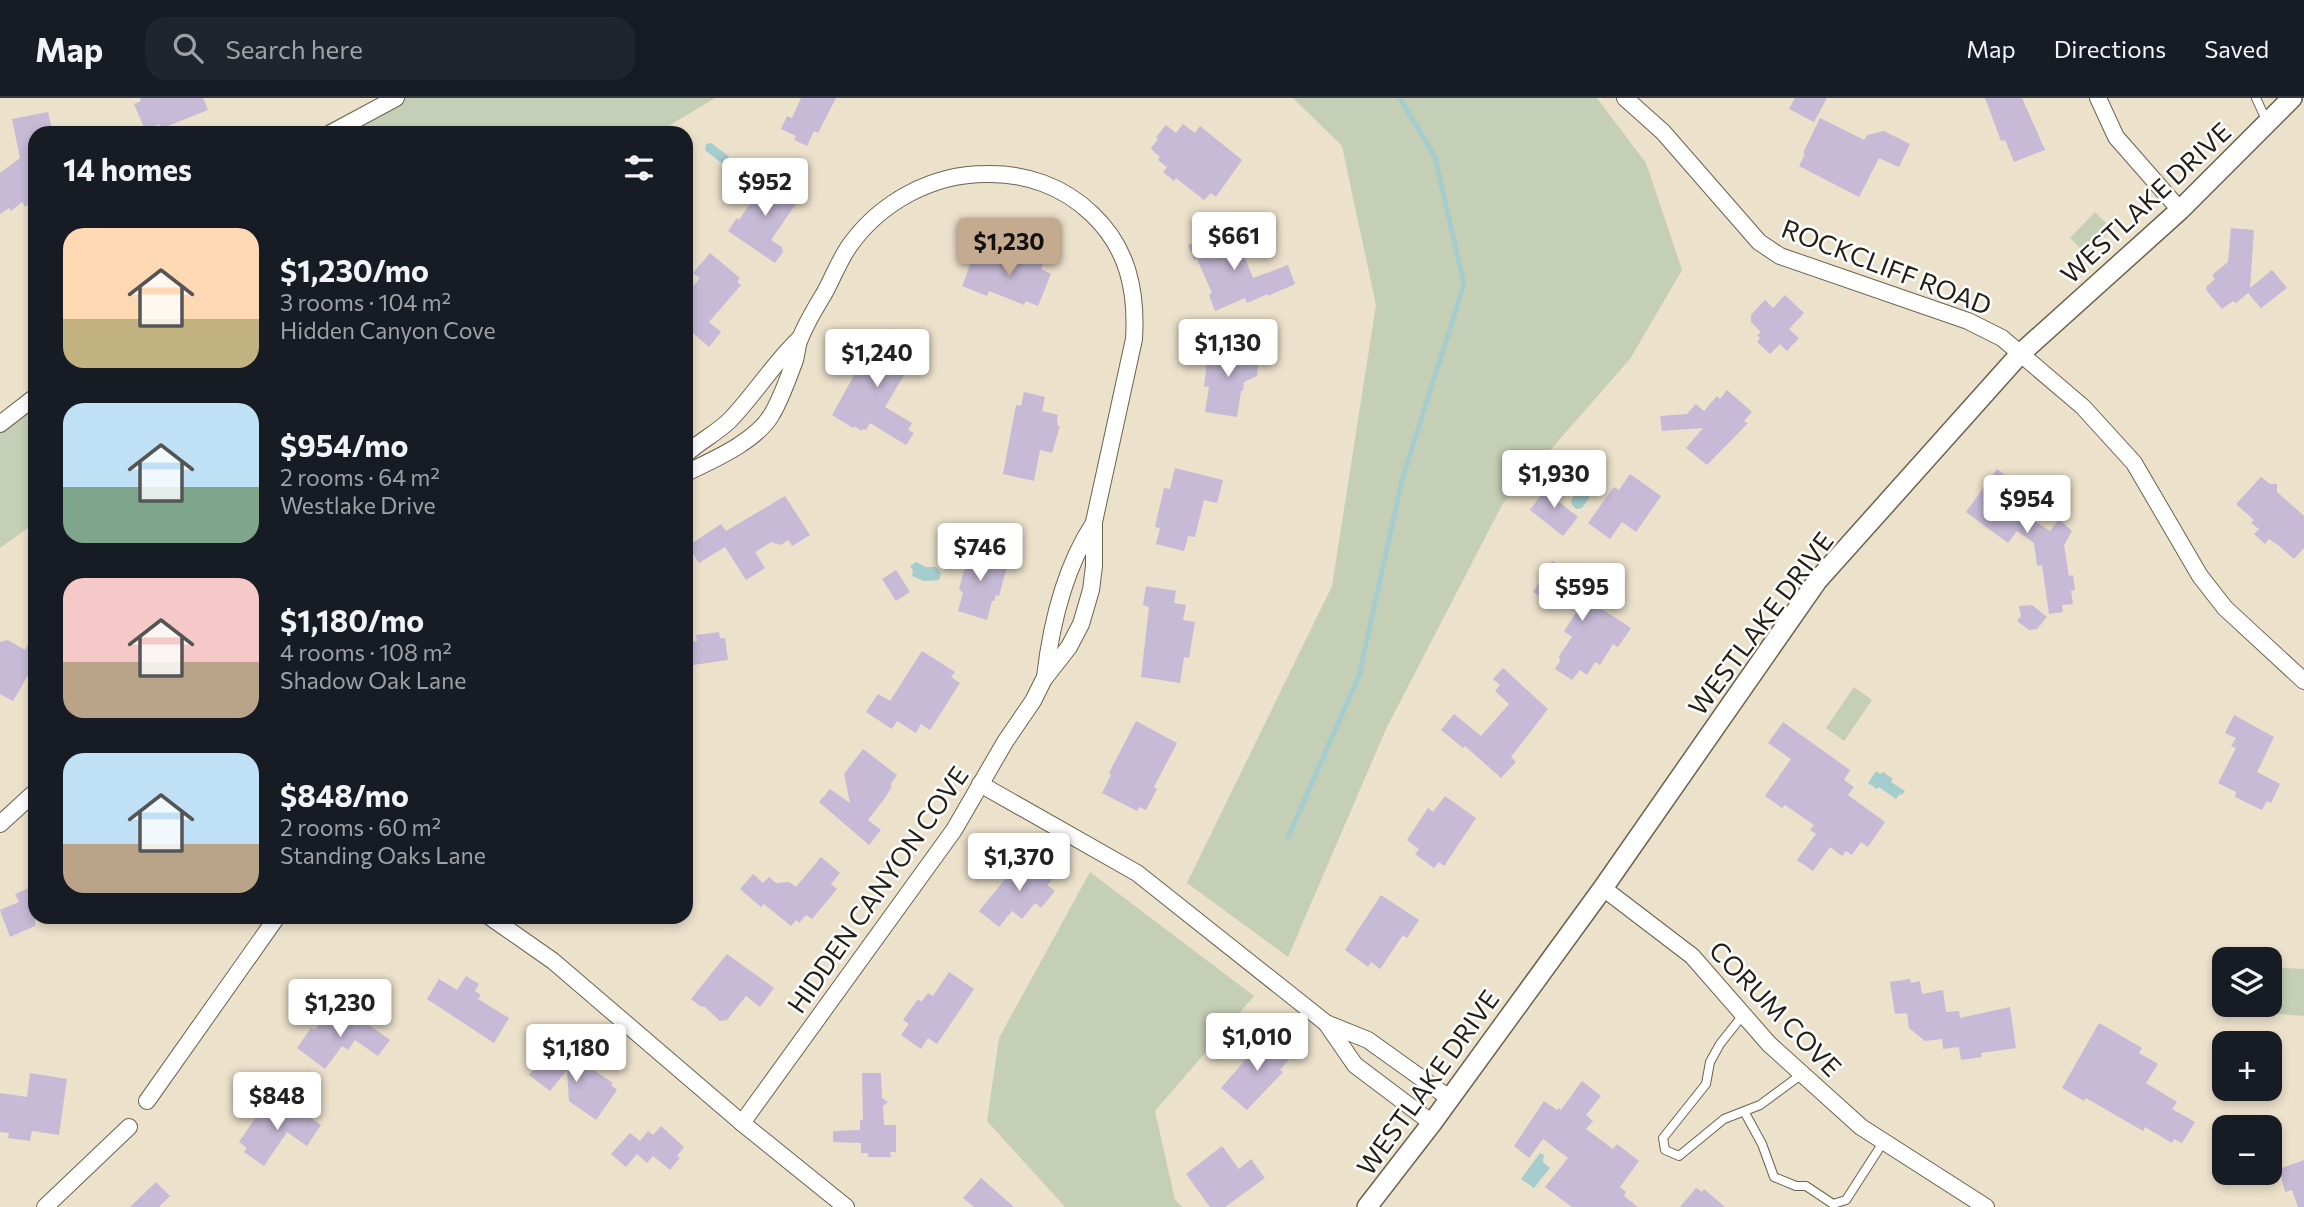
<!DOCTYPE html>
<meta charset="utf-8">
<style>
:root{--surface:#171b24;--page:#20242c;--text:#f1f3f6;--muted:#9ea1a6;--line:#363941;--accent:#c4aa8e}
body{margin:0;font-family:Commissioner,sans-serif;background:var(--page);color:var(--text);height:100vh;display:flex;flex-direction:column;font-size:26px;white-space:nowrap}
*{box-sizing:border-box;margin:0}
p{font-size:23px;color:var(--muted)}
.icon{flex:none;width:38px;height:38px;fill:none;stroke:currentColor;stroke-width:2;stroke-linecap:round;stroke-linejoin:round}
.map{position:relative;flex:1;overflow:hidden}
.details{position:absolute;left:28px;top:28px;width:665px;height:798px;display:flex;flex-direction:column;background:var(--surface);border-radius:21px;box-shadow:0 4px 10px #0003}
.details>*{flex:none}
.controls{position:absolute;left:2212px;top:849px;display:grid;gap:14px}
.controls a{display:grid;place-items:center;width:70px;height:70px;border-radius:14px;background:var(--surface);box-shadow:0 4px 10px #0003;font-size:35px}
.price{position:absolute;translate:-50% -60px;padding:0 16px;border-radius:7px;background:#fff;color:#222;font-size:23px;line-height:46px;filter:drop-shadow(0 2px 4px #0008)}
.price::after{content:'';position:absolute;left:50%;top:42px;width:21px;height:16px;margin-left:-10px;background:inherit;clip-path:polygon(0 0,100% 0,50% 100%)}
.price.selected{background:var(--accent);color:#111}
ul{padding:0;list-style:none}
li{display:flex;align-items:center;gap:21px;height:175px;padding:0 35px}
li span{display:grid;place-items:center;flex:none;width:196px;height:140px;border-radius:21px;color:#555}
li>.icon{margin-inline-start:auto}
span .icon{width:84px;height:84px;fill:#fffc;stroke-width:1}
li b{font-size:30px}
h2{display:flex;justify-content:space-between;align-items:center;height:84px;padding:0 35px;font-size:30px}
header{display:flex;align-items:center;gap:42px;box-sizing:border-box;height:98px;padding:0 35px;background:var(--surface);border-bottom:2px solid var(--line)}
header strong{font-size:33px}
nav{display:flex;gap:38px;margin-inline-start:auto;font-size:24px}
.search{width:490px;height:63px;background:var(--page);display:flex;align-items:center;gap:18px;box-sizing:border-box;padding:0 24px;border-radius:21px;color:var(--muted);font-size:26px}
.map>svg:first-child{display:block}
</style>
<header>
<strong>Map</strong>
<div class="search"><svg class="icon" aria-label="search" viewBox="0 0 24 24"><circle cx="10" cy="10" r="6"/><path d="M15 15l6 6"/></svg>Search here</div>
<nav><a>Map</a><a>Directions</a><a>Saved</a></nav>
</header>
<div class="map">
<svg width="2304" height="1109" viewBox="0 0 2304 1109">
<rect width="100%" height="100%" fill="#ece1cb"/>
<g fill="#c5cfb5">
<path d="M378 0H715L657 35H309Z"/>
<path d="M1293 0H1597L1646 65 1682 172 1630 261 1502 407 1386 631 1288 859 1187 785 1332 488 1376 207 1342 48Z"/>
<path d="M2095 114 2112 131 2087 157 2070 140Z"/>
<path d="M35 287V425L0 450V316Z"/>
<path d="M1854 589 1872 602 1844 643 1826 630Z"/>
<path d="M1090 774 1254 898 1155 1013 1175 1102 1183 1109H1065L987 1023 999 940Z"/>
<path d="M2270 869 2304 871V918L2245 913 2240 907 2270 906Z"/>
</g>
<g fill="#a6cdcd">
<path d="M711 45 727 57 729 60 724 67 705 52 706 46Z"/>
<path d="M1581 378 1587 382 1589 400 1582 410 1576 411 1572 407 1571 402 1576 395 1574 382Z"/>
<path d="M916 464 926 469H936L941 475 939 482 924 483 912 478 913 472 910 468Z"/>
<path d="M1876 673 1880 676 1883 674 1893 681 1891 684 1905 693 1902 697 1900 696 1896 701 1879 689 1877 691 1868 685Z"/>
<path d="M1540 1055 1544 1057 1543 1064 1550 1070 1534 1090 1521 1081Z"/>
</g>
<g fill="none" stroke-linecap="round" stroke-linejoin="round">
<path stroke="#a6cdcd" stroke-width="5" d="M1288 739 1359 578 1402 382 1464 186 1435 59 1400 0"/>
</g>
<g fill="#c6bad6">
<path d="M140 0H203L208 12 160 31 159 26 145 32 134 6 141 3Z"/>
<path d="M801 0H836L818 35 814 33 807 48 794 42 796 38 781 31 787 18 792 20Z"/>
<path d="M1795 0H1827L1814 24 1789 11Z"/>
<path d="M1985 0H2022L2045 52 2014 64 2005 42 2001 43Z"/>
<path d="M48 14 53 35H35V101L25 109 22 104 11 113 9 110 0 116V75L20 60 12 21Z"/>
<path d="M1820 20 1864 42 1867 37 1884 33 1910 46 1899 69 1879 60 1859 99 1799 68 1805 56 1803 55Z"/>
<path d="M1183 26 1195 35 1200 28 1242 62 1216 99 1211 95 1204 102 1176 80 1174 83 1163 74 1167 69 1158 62 1160 59 1152 52 1151 50 1158 41 1156 39 1166 27 1176 35Z"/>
<path d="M763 76 800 100 771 142 782 149 783 154 775 165 728 133 737 120 739 122 756 97 751 94Z"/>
<path d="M2231 130 2254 132 2250 190 2272 172 2287 190 2261 210 2248 195 2236 205 2233 203 2222 211 2207 193 2206 189 2215 181 2212 177 2228 164Z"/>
<path d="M1221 133 1230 136 1238 154 1242 153 1253 180 1288 167 1295 186 1268 198V196L1247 205 1245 200 1215 213 1209 197 1212 195 1197 161 1194 162 1188 147Z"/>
<path d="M1013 151 1044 164 1041 171 1051 176 1038 208 1026 203 1024 207 989 193 987 198 962 188 975 154 1006 167Z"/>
<path d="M710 155 740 180 737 184 741 187 709 224 721 234 709 249 686 229V197L700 180 693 175Z"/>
<path d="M1785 197 1804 215 1789 231 1799 240 1787 253 1780 246 1770 256 1757 244 1760 240 1757 237 1761 234 1751 224V217L1765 202 1773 210Z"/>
<path d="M890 230 910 243 897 268 906 274 885 309 912 325 908 332 914 335 906 347 870 325 866 332 863 331 862 333 854 328 853 330 832 317 877 236 884 240Z"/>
<path d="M1209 249 1259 256 1257 278 1244 284 1243 293H1241L1237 319 1205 314 1209 289 1204 288Z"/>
<path d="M1727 292 1752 314 1744 323 1748 325 1707 367 1686 350 1703 330 1662 333 1660 318 1687 316 1696 306 1704 313 1717 298 1720 301Z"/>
<path d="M1024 294 1045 299 1042 313 1058 317 1057 323 1058 328H1060L1052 355 1040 352 1034 383 1003 376 1016 307 1021 308Z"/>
<path d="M1175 370 1223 382 1217 405 1204 402 1195 439 1188 438 1184 453 1156 446 1160 430 1155 429 1164 390 1170 391Z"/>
<path d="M1997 371 2015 384 2010 392 2034 409 2027 418 2050 433 2059 421 2072 433 2064 447 2069 478 2073 477 2075 492 2071 493 2073 506 2062 507 2063 514 2049 516 2042 467 2037 468 2034 445 2017 433 2008 445 1966 414Z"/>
<path d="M1630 376 1661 398 1636 434 1622 424 1610 441 1588 425 1614 389 1619 392Z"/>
<path d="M2261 379 2270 386H2277V394L2304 418V450L2294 461 2278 447 2269 441 2265 446 2254 436 2259 431 2251 425 2254 422 2236 406Z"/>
<path d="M1550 385 1565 396 1559 404 1578 419 1563 438 1530 412Z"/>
<path d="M785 398 810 437 792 448 788 442 781 447 771 444 755 454 765 470 746 482 725 449 699 465 688 448 721 426 726 433Z"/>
<path d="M961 451 1008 465 999 498 996 497 994 503H992L987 522 958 513 963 495 959 491 965 469 956 466Z"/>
<path d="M1552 463 1596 490 1588 502 1631 530 1618 549 1613 546 1600 567 1595 564 1587 577 1580 572 1572 582 1555 571 1560 563 1559 558 1572 539 1564 533 1581 507 1556 491 1547 504 1533 494Z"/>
<path d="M896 472 910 494 896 503 882 481Z"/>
<path d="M1146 488 1176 493 1174 505 1186 507 1183 522 1195 524 1189 560 1184 559 1180 585 1141 579 1149 509 1143 507Z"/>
<path d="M2032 507 2047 519 2037 531 2029 532 2017 523 2021 518 2019 508Z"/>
<path d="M35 533V565L13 603 0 596V544L8 542 25 552Z"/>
<path d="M719 534 720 540H725L728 562 686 568V544L697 543 696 537Z"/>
<path d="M922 553 955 574 951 579 960 585 930 632 921 626 916 635 897 623 892 631 866 614 878 596 890 603Z"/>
<path d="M1503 570 1548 611 1511 659 1516 664 1501 680 1465 648 1463 650 1441 632 1454 616 1481 638 1509 606 1495 593 1500 587 1493 581Z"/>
<path d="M2234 617 2274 639 2257 674 2280 686 2271 705 2267 703 2262 712 2235 699 2236 694 2218 685 2236 650 2231 648 2236 640 2225 635Z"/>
<path d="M1136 623 1177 645 1154 689 1157 691 1146 712 1139 709 1137 713 1102 695 1111 677 1109 675Z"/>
<path d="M1783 624 1850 672 1844 682 1854 689 1848 697 1885 724 1868 749 1861 744 1852 757 1846 753 1842 758 1830 749 1813 773 1797 762 1816 736 1810 732 1814 727 1785 707 1782 710 1765 698 1791 661 1768 645Z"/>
<path d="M863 651 897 677 890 687 892 688 887 697 868 722 881 732 869 747 819 704 830 691 850 705 844 676Z"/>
<path d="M1445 698 1476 720 1444 768 1439 764 1434 770 1415 756 1419 751 1407 742 1428 710 1433 714Z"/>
<path d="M1024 758 1053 781 1047 787 1055 793 1041 810 1035 805 1022 821 1012 813 999 829 979 813Z"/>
<path d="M821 759 840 775 831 786 837 791 812 821 806 817 799 825 796 822 791 828 764 806 761 809 740 791 753 776 763 785 769 779 776 785 789 784 796 789Z"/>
<path d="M35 787V828L10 839 0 812 19 804 15 796Z"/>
<path d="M1381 797 1419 822 1407 840 1403 837 1380 871 1371 864 1368 869 1345 852Z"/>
<path d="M727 856 774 890 760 909 746 898 727 922 720 923 705 909 700 908 691 901Z"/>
<path d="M949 874 974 891 937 946 928 940 921 951 901 937 909 926 903 922 918 901 921 904 928 895 933 898Z"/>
<path d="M466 878 479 886 475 893 481 897 478 901 509 920 494 945 427 901 439 881 457 892Z"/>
<path d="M1910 881 1911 885 1920 883 1922 896 1943 892 1946 914 1959 913 1960 920 2010 909 2016 950 1981 955 1982 959 1961 962 1959 949 1943 951 1942 941 1925 943 1909 930 1907 915 1895 916 1890 884Z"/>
<path d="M351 914 390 942 378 958 355 942 348 952 342 948 325 971 297 950 311 930 315 932 325 918 335 925 337 923 342 926Z"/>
<path d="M2099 925 2142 950 2139 955 2158 966 2146 985 2177 1004 2172 1011 2195 1024 2182 1045 2174 1041 2172 1045 2145 1029 2143 1033 2086 1000 2084 1003 2062 990Z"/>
<path d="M1266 938 1291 959 1280 972 1283 974 1247 1012 1221 990Z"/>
<path d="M548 953 577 973 583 965 613 985 611 987 617 992 596 1022 569 1003 567 972 550 993 529 977Z"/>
<path d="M30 975 67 981 59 1037 32 1033 30 1043 8 1040 9 1035 0 1034V995L27 999Z"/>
<path d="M862 975H881L882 1000 888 1004 883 1008 884 1027H896V1054H890L891 1059H868V1055H861V1045L833 1044V1033L860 1032V1022H863Z"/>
<path d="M1582 983 1601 998 1586 1017 1593 1023 1586 1031 1613 1051 1617 1046 1639 1063 1620 1089 1626 1094 1624 1098 1638 1109H1572L1545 1089 1568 1060 1543 1041 1529 1060 1514 1048 1544 1003 1557 1012 1559 1010 1561 1012Z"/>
<path d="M290 1005 321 1027 307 1048 287 1034 264 1068 244 1054 247 1050 239 1044 260 1013 269 1019 274 1013 281 1018Z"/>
<path d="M661 1028 684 1049 677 1058 680 1060 670 1072 653 1058 647 1065 637 1056 626 1069 611 1056 630 1035 640 1043 648 1033 653 1037Z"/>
<path d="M1222 1048 1239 1071 1251 1061 1265 1080 1225 1109H1210L1186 1076Z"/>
<path d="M2304 1062V1109H2298L2292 1092 2285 1094 2279 1071Z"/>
<path d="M981 1080 1014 1109H974L963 1100Z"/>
<path d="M156 1084 170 1098 159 1109H130Z"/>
<path d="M1696 1090 1702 1094 1704 1091 1725 1109H1680Z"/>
</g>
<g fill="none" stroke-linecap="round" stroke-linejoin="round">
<g stroke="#6c624e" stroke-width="10">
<g id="service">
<path d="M2256 0 2267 24"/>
<path d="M1743 917 1720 946 1710 964 1706 986 1663 1040 1665 1052 1679 1058 1724 1021 1760 1007 1802 976"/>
<path d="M1745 1015 1762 1046 1774 1079 1796 1088H1806L1833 1106 1846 1102 1884 1043"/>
</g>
</g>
<g stroke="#6c624e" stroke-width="18">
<g id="minor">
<path d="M1625 0 1663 34 1759 144 1780 158 1968 223 2002 240 2083 309 2134 365 2200 478 2225 510 2304 583"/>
<path d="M2098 0 2116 39 2180 112"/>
<path d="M331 35 396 0"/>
<path d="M0 326 35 299"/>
<path d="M686 356C700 343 717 335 730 322 755 296 773 266 799 241"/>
<path d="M686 375C713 362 757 343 772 316 781 301 789 278 795 262 797 255 797 247 800 241 806 225 816 209 825 194 833 179 840 161 850 147 881 104 932 76 986 76 1025 75 1063 88 1092 116 1128 150 1137 193 1134 241L1094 424V468L1091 492 1081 526 1069 549 1044 581 1033 603 1005 644 954 732 742 1025"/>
<path d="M1045 579C1051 527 1065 469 1094 425"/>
<path d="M980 686 1137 775 1326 925 1368 942 1449 1000"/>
<path d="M0 726 35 694"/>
<path d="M1603 790 1692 858 1769 946 1861 1029 1986 1109"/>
<path d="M490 819 553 863 742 1025 846 1109"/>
<path d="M1326 925 1355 967 1432 1025"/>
<path d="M147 1003 277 819"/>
<path d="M45 1109 129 1029"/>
</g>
</g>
<g stroke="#6c624e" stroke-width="22">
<path id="tertiary" d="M1367 1109 1432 1025 1603 790 1817 483 2020 256 2180 112 2292 0"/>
</g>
<use href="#service" stroke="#fff" stroke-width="8"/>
<use href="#minor" stroke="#fff" stroke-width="16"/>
<use href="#tertiary" stroke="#fff" stroke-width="19"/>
</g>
<g text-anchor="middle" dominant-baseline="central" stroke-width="5" stroke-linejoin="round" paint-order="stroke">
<g font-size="26" fill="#231f17" stroke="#fff">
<text transform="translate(2145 104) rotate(-43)">WESTLAKE DRIVE</text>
<text transform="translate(1887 168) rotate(21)">ROCKCLIFF ROAD</text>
<text transform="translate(1760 525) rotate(-53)">WESTLAKE DRIVE</text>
<text transform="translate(877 791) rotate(-55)">HIDDEN CANYON COVE</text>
<text transform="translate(1776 910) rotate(46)">CORUM COVE</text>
<text transform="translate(1427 984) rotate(-54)">WESTLAKE DRIVE</text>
</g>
</g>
</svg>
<div class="controls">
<a><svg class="icon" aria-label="layers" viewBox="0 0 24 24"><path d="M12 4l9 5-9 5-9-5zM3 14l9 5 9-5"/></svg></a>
<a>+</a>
<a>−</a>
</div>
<b class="price" style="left:765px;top:120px">$952</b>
<b class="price" style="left:1234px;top:174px">$661</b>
<b class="price selected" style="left:1009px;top:180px">$1,230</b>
<b class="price" style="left:1228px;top:281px">$1,130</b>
<b class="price" style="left:877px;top:291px">$1,240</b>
<b class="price" style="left:1554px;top:412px">$1,930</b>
<b class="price" style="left:2027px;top:437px">$954</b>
<b class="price" style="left:980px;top:485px">$746</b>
<b class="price" style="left:1582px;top:525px">$595</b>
<b class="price" style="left:1019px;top:795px">$1,370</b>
<b class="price" style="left:340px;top:941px">$1,230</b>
<b class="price" style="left:1257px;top:975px">$1,010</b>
<b class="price" style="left:576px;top:986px">$1,180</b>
<b class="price" style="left:277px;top:1034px">$848</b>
<section class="details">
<h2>14 homes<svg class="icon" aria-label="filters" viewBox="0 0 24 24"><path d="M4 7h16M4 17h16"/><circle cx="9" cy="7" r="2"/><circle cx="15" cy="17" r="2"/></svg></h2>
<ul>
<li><span style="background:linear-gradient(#ffd9b3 65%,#c2b280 0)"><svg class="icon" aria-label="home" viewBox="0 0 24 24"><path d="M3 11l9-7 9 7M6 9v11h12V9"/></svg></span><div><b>$1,230/mo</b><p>3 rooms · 104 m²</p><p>Hidden Canyon Cove</p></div></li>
<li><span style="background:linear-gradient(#bfe0f5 60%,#7fa58c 0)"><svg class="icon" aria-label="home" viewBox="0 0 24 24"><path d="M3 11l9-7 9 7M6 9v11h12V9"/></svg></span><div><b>$954/mo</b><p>2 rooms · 64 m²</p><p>Westlake Drive</p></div></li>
<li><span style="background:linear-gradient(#f6c9c9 60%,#b9a48a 0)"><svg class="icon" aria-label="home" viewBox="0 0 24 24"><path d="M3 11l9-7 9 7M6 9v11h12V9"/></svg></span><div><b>$1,180/mo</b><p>4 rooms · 108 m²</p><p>Shadow Oak Lane</p></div></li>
<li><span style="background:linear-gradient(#bfe0f5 65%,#b9a48a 0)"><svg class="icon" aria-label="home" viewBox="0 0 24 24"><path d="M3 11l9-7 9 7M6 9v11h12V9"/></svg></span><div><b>$848/mo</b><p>2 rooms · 60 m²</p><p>Standing Oaks Lane</p></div></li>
</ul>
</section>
</div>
